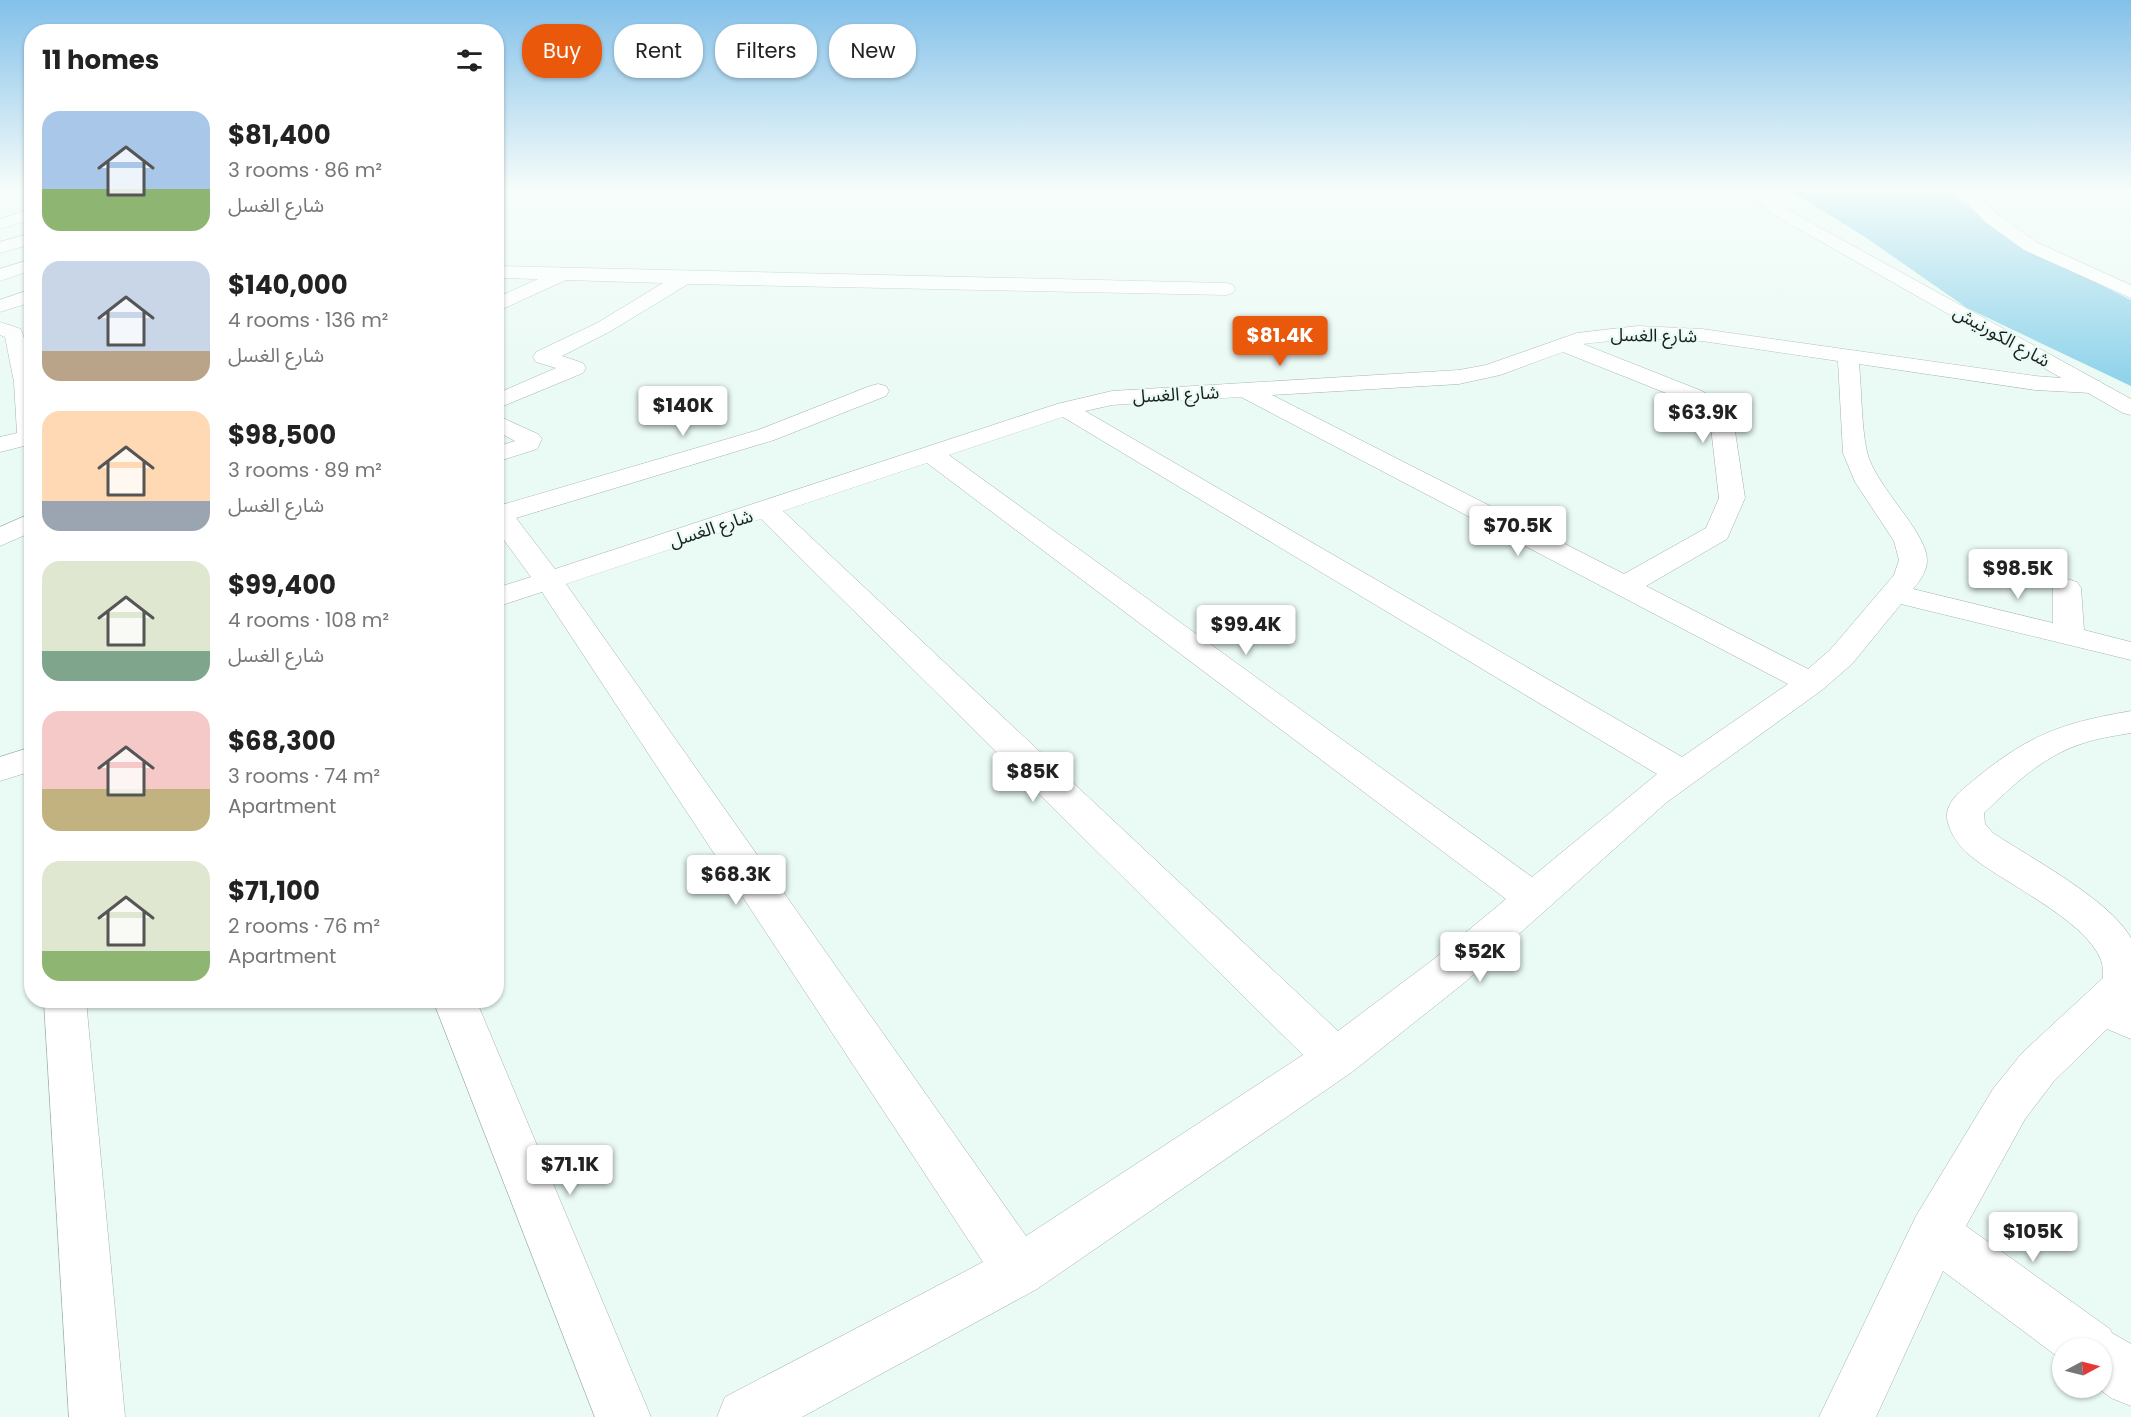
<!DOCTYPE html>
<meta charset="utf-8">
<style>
:root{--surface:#fff;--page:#f2f2f2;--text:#222;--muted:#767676;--accent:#ea580c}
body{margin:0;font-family:Poppins,"Noto Sans Arabic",sans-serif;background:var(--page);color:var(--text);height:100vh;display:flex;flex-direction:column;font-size:22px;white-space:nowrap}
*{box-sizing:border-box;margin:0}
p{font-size:20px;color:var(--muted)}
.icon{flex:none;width:33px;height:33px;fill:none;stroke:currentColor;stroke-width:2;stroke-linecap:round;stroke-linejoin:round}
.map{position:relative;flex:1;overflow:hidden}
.side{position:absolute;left:24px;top:24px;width:480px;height:984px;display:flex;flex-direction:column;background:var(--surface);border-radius:24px;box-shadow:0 2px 4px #0004}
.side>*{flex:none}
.hud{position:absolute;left:522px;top:24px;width:570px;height:54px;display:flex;gap:12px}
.needle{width:39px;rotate:83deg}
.buttons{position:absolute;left:2052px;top:1338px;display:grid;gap:12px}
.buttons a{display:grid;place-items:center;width:60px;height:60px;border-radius:50%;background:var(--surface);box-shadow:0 2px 4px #0004;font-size:30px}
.price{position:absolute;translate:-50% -51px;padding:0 14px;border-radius:6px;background:#fff;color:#222;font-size:20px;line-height:39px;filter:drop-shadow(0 2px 3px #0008)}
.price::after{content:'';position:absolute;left:50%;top:36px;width:18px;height:14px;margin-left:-9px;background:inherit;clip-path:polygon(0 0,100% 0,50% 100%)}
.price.on{background:var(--accent);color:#fff}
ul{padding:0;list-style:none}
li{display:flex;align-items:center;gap:18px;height:150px;padding:0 18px}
li span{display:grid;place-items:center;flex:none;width:168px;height:120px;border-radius:18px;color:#555}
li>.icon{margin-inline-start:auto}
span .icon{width:72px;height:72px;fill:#fffc;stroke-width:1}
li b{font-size:26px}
h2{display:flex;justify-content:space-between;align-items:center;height:72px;padding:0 18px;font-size:26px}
.tag{padding:0 21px;border-radius:24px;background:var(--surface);box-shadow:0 2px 4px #0004;font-size:21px;line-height:54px}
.tag.on{background:var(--accent);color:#fff}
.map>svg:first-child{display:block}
</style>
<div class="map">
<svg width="2131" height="1417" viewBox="0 0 2131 1417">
<rect width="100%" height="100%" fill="#eafaf5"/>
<path fill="#8bd1ea" d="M1789 190H1950L1956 197 2019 244 2131 300V386L1967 308 1865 237Z"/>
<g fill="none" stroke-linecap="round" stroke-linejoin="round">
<g stroke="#a4b3ae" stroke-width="1">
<g id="street">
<path d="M496 190H517L515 193 496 197Z"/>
<path d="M1955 190H1972L1996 213 2036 242 2131 285V298L2024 250 1984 221Z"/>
<path d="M32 209V219L0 229V219Z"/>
<path d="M32 233V244L0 253V242Z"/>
<path d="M32 259V270L0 281V269Z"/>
<path d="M496 266 1226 283 1233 285 1235 289 1233 293 1226 295 688 284 611 331 562 356 583 363 586 368 583 373 496 409V394L556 368 536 362 533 357 536 352 597 323 663 283 566 280 496 312V298L538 279 496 278Z"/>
<path d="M32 289V302L0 312V300Z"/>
<path d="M0 322 21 329 32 363V444L0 452V437L17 433 14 382 5 337 0 335Z"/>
<path d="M1638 326 1702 329 2035 376 2100 381 2103 386 2100 391 2092 393 2035 390 1859 364C1862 393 1861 424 1867 452 1875 486 1927 532 1927 560 1927 571 1920 581 1913 589L2053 623V588L2057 582 2067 579 2077 582 2081 588 2084 630 2131 642V660L1901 604 1852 664 1822 690 1667 802 1464 983 1352 1072 1037 1289 802 1417H717L725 1397 983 1262 542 592 496 607V588L531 577 496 529V502L505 504 758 430 870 386 878 384 886 386 889 391 886 396 774 440 516 518 555 569 1057 404 1112 391 1459 370 1486 365 1577 333ZM1638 338 1702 341 1838 361 1843 453 1855 482 1894 541 1899 560 1894 575 1830 650 1808 669 1646 586 1727 539 1745 498 1733 418 1718 401 1702 391 1583 344ZM1563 352 1686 401 1702 411 1710 419 1719 498 1706 528 1624 574 1272 395 1459 384 1500 375ZM1241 397 1788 684 1682 757 1085 411 1112 405ZM1063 417 1657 774 1532 877 949 455ZM927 463 1506 899 1434 959 1338 1031 783 511ZM761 519 1303 1055 1026 1236 566 584Z"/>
<path d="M496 415 538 434 542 439 537 449 496 462V447L515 441 496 431Z"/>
<path d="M32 513V532L0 546V527Z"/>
<path d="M2131 711V733C2114 736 2097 738 2081 744 2043 756 2012 786 1984 813L1985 824 1993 833C2032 859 2109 899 2131 938V1039L2107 1029 2054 1081 2025 1119 1966 1226 2110 1329 2112 1333 2131 1344V1406L2111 1398 2098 1388H2102V1348H2062V1360L1943 1271 1876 1417H1819L1916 1216 1993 1089 2022 1053 2103 978C2103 972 2103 965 2101 960 2084 918 2002 883 1967 853 1957 844 1943 823 1948 809 1952 796 1966 787 1975 779 2030 734 2062 723 2131 711Z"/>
<path d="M32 747V771L0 781V757Z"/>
<path d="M44 1000H86L125 1417H69Z"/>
<path d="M433 1000H476L651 1417H595Z"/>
</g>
</g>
<g stroke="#a4b3ae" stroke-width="1">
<path id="secondary" d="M1741 190H1759L1788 210 2131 399V415L2123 413 1776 216Z"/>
</g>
<use href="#street" fill="#fff" fill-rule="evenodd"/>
<use href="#secondary" fill="#fff" fill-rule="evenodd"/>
</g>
<linearGradient id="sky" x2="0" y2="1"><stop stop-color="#83c0e9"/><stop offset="0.49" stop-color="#f6fdfa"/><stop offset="1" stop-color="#f6fdfa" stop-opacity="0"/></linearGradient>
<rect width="2131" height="388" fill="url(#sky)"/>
<g text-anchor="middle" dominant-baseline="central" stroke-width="4.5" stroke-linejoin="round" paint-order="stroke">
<g font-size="18" fill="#191f1d" stroke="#eafaf5">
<text transform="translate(1654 335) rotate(1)">شارع الغسل</text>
<text transform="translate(2002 336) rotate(29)">شارع الكورنيش</text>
<text transform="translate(1176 394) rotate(-3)">شارع الغسل</text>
<text transform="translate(711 528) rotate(-18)">شارع الغسل</text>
</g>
</g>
</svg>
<div class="buttons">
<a><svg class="needle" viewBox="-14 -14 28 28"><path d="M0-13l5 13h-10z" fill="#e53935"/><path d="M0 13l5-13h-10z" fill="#767676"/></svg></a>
</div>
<b class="price on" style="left:1280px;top:367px">$81.4K</b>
<b class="price" style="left:683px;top:437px">$140K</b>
<b class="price" style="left:1703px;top:444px">$63.9K</b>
<b class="price" style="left:1518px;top:557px">$70.5K</b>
<b class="price" style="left:2018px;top:600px">$98.5K</b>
<b class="price" style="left:1246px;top:656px">$99.4K</b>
<b class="price" style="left:1033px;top:803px">$85K</b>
<b class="price" style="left:736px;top:906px">$68.3K</b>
<b class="price" style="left:1480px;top:983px">$52K</b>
<b class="price" style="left:570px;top:1196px">$71.1K</b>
<b class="price" style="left:2033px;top:1263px">$105K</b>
<div class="hud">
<a class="tag on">Buy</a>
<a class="tag">Rent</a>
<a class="tag">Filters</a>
<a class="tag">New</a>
</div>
<section class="side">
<h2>11 homes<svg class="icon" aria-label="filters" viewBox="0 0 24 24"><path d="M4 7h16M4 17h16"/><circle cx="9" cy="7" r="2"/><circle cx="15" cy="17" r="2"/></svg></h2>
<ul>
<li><span style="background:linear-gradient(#a9c7e8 65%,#8fb573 0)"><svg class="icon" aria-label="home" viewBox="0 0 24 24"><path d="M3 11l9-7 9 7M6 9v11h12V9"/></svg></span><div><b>$81,400</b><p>3 rooms · 86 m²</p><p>شارع الغسل</p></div></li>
<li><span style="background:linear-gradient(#c9d6e8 75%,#b9a48a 0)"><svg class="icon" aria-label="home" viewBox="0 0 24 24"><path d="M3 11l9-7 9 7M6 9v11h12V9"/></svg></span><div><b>$140,000</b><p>4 rooms · 136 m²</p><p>شارع الغسل</p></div></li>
<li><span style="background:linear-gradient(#ffd9b3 75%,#9aa5b1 0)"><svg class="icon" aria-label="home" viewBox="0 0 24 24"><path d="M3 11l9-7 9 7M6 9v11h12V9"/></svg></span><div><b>$98,500</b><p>3 rooms · 89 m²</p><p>شارع الغسل</p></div></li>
<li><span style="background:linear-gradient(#dfe7d0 75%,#7fa58c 0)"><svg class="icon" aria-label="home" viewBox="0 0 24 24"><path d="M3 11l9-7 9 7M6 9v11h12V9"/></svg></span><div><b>$99,400</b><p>4 rooms · 108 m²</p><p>شارع الغسل</p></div></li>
<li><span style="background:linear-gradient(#f6c9c9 65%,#c2b280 0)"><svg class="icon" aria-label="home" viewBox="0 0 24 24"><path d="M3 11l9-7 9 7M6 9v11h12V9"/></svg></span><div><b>$68,300</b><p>3 rooms · 74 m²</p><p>Apartment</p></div></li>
<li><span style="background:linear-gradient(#dfe7d0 75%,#8fb573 0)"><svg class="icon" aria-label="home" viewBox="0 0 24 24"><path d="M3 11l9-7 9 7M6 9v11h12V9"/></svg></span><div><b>$71,100</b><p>2 rooms · 76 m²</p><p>Apartment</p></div></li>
</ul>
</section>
</div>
